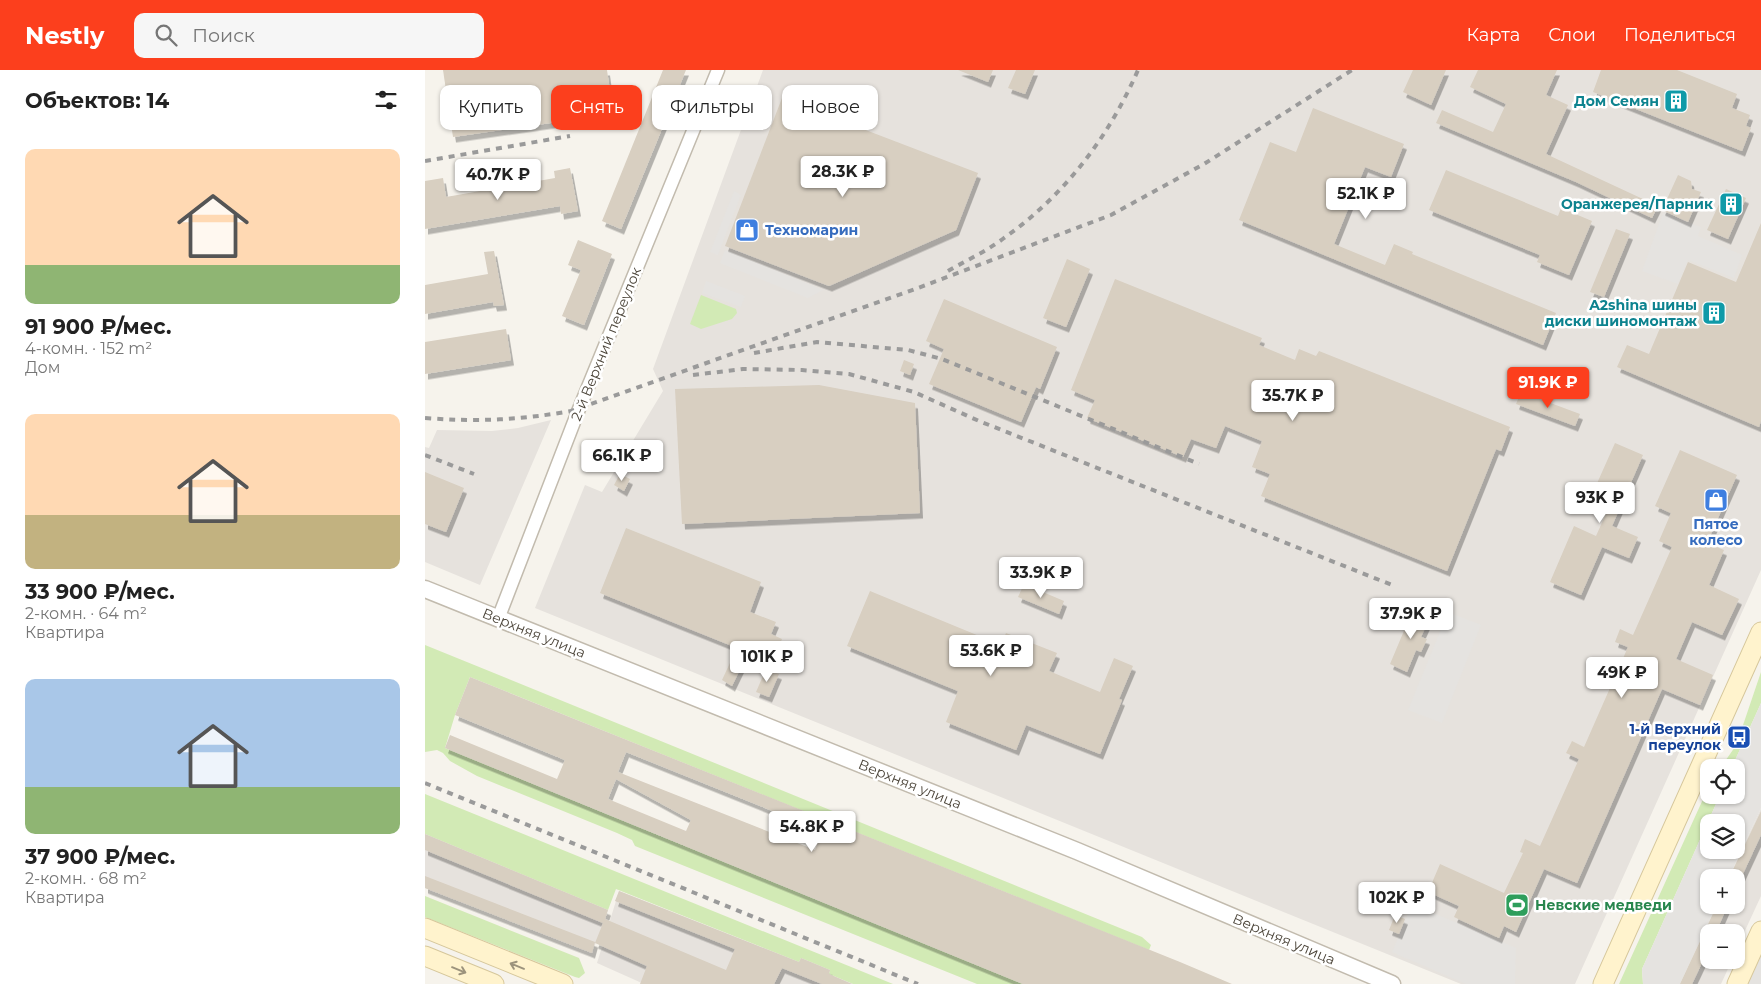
<!DOCTYPE html>
<html lang="ru">
<meta charset="utf-8">
<style>
:root{--surface:#fff;--page:#f6f6f6;--text:#222;--muted:#767676;--accent:#fc3f1d}
body{margin:0;font-family:Montserrat,sans-serif;background:var(--page);color:var(--text);height:100vh;display:flex;flex-direction:column;font-size:19px;white-space:nowrap}
*{box-sizing:border-box;margin:0}
p{font-size:16px;color:var(--muted)}
.icon{flex:none;width:28px;height:28px;fill:none;stroke:currentColor;stroke-width:2;stroke-linecap:round;stroke-linejoin:round}
.map{position:relative;flex:1;overflow:hidden}
.details{display:flex;flex-direction:column;background:var(--surface);width:425px}
.details>*{flex:none}
.banner{position:absolute;left:15px;top:15px;width:475px;height:45px;display:flex;gap:10px}
.tools{position:absolute;left:1275px;top:689px;display:grid;gap:10px}
.tools a{display:grid;place-items:center;width:45px;height:45px;border-radius:10px;background:var(--surface);box-shadow:0 1px 4px #0004;font-size:25px}
.price{position:absolute;translate:-50% -42px;padding:0 11px;border-radius:5px;background:#fff;color:#222;font-size:16px;line-height:32px;filter:drop-shadow(0 1px 2px #0008)}
.price::after{content:'';position:absolute;left:50%;top:30px;width:15px;height:11px;margin-left:-8px;background:inherit;clip-path:polygon(0 0,100% 0,50% 100%)}
.price.current{background:var(--accent);color:#fff}
ul{padding:0;list-style:none}
li{display:grid;align-content:center;gap:10px;height:265px;padding:0 25px}
li span{display:grid;place-items:center;height:155px;border-radius:10px;color:#555}
li>.icon{margin-inline-start:auto}
span .icon{width:90px;height:90px;fill:#fffc;stroke-width:1}
li b{font-size:21px}
h2{display:flex;justify-content:space-between;align-items:center;height:60px;padding:0 25px;font-size:21px}
.pill{padding:0 18px;border-radius:10px;background:var(--surface);box-shadow:0 1px 4px #0004;font-size:18px;line-height:45px}
.pill.current{background:var(--accent);color:#fff}
header{display:flex;align-items:center;gap:30px;box-sizing:border-box;height:70px;padding:0 25px;background:var(--accent);color:#fff}
header strong{font-size:24px}
nav{display:flex;gap:28px;margin-inline-start:auto;font-size:18px}
.search{width:350px;height:45px;background:var(--page);display:flex;align-items:center;gap:12px;box-sizing:border-box;padding:0 18px;border-radius:10px;color:var(--muted);font-size:19px}
main{display:flex;flex:1;min-height:0}
.map>svg:first-child{display:block}
</style>
<header>
<strong>Nestly</strong>
<div class="search"><svg class="icon" aria-label="search" viewBox="0 0 24 24"><circle cx="10" cy="10" r="6"/><path d="M15 15l6 6"/></svg>Поиск</div>
<nav><a>Карта</a><a>Слои</a><a>Поделиться</a></nav>
</header>
<main>
<section class="details">
<h2>Объектов: 14<svg class="icon" aria-label="filters" viewBox="0 0 24 24"><path d="M4 7h16M4 17h16"/><circle cx="9" cy="7" r="2"/><circle cx="15" cy="17" r="2"/></svg></h2>
<ul>
<li><span style="background:linear-gradient(#ffd9b3 75%,#8fb573 0)"><svg class="icon" aria-label="home" viewBox="0 0 24 24"><path d="M3 11l9-7 9 7M6 9v11h12V9"/></svg></span><div><b>91 900 ₽/мес.</b><p>4-комн. · 152 m²</p><p>Дом</p></div></li>
<li><span style="background:linear-gradient(#ffd9b3 65%,#c2b280 0)"><svg class="icon" aria-label="home" viewBox="0 0 24 24"><path d="M3 11l9-7 9 7M6 9v11h12V9"/></svg></span><div><b>33 900 ₽/мес.</b><p>2-комн. · 64 m²</p><p>Квартира</p></div></li>
<li><span style="background:linear-gradient(#a9c7e8 70%,#8fb573 0)"><svg class="icon" aria-label="home" viewBox="0 0 24 24"><path d="M3 11l9-7 9 7M6 9v11h12V9"/></svg></span><div><b>37 900 ₽/мес.</b><p>2-комн. · 68 m²</p><p>Квартира</p></div></li>
</ul>
</section>
<div class="map">
<svg width="1336" height="914" viewBox="0 0 1336 914">
<defs>
<filter id="shadow"><feDropShadow dx="3" dy="5.5" stdDeviation="0" flood-color="#0004"/></filter>
</defs>
<rect width="100%" height="100%" fill="#f6f3ec"/>
<g fill="#e6e2dd">
<path d="M338 0H1336V500L1150 914H1036L110 538 160 415 177 422 238 321 228 299Z"/>
<path d="M126 350 55 515 0 492V377L4 378 12 360 67 361 93 358Z"/>
<path d="M1336 738V826L1311 880V862H1284V890H1307L1296 914H1255L1292 835H1311V808L1304 807Z"/>
<path d="M0 764 183 840 167 883 0 818Z"/>
<path d="M194 821 374 892 376 888 405 900 404 904 428 914H219L172 893Z"/>
</g>
<g fill="#d2eab5">
<path d="M276 225 311 239 312 243 307 249 276 259 265 254Z"/>
<path d="M0 575 717 867 726 875 724 880 45 607 30 645 20 678 598 914H552L210 776 207 770 192 763 52 706 25 691 18 683 12 680 0 682Z"/>
<path d="M1336 602V633L1307 697H1296L1312 674 1315 675 1320 663 1316 661Z"/>
<path d="M1284 716V725H1295L1217 899 1218 914H1194Z"/>
<path d="M0 724 468 914H428L404 904 405 900 376 888 374 892 191 819 183 840 0 764Z"/>
<path d="M0 826 154 888 160 903 154 908 150 907 0 847Z"/>
</g>
<g fill="#e5e3e0" fill-rule="evenodd">
<path d="M309 121 316 125 293 185 285 182Z"/>
<path d="M1238 143 1276 157 1273 166 1317 185 1309 208 1263 190 1253 214 1217 201Z"/>
<path d="M300 180 398 220 383 228 295 193Z"/>
<path d="M281 211 320 226 316 237 277 223Z"/>
<path d="M1023 542 1056 555 1017 653 983 640Z"/>
<path d="M1336 633V738L1304 807 1284 808V835H1292L1255 914H1218L1217 899 1295 725H1311V698L1307 697ZM1284 752H1311V780H1284Z"/>
<path d="M987 834 1091 878 1090 914H1041L967 882Z"/>
<path d="M1336 886V914H1323Z"/>
</g>
<g fill="#d8cfc1" fill-rule="evenodd" filter="url(#shadow)">
<path d="M18 0H182L188 44 28 67Z"/>
<path d="M238 0H261L196 159 177 151Z"/>
<path d="M533 0H568L563 12Z"/>
<path d="M591 0H610L600 24 583 18Z"/>
<path d="M988 0H1021L1006 35 978 22Z"/>
<path d="M1053 0H1132L1121 25 1143 35 1121 84 1233 136 1227 148 1151 112 1011 53 1017 40 1068 62 1081 34 1045 17Z"/>
<path d="M1176 0H1252L1312 24 1307 38 1325 45 1321 56 1326 58 1317 81 1168 22Z"/>
<path d="M357 28 553 103 531 160 404 216 300 176Z"/>
<path d="M888 38 979 74 966 107 940 97 909 174 960 195 969 174 988 182 987 184 1131 243 1118 275 814 150 845 72 871 82Z"/>
<path d="M145 98 153 141 136 144 135 136 0 159V111L18 108 21 127 130 108 129 101Z"/>
<path d="M1021 100 1133 146 1136 138 1167 151 1144 205 1112 192 1115 185 1004 140Z"/>
<path d="M1253 105 1266 111 1267 119 1276 122 1263 152 1237 140Z"/>
<path d="M1301 119 1321 128 1303 169 1282 160Z"/>
<path d="M1336 153V351L1334 357 1192 297 1202 275 1224 284 1263 192 1311 212Z"/>
<path d="M1191 159 1205 164 1179 227 1165 222Z"/>
<path d="M153 170 187 184 159 255 137 246 156 200 143 195Z"/>
<path d="M69 181 79 235 69 236 68 232 0 244V215L63 204 59 182Z"/>
<path d="M642 189 665 199 641 257 618 248Z"/>
<path d="M690 209 837 268 834 275 870 290 874 279 891 286 894 281 1085 357 1076 381 1071 379 1022 501 836 426 845 404 827 397 837 371 800 356 791 378 766 369 758 387 662 348 670 330 646 320Z"/>
<path d="M519 229 632 277 615 319 611 317 596 352 504 314 519 279 501 271Z"/>
<path d="M81 259 86 290 0 304V272Z"/>
<path d="M479 290 489 294 485 305 475 301Z"/>
<path d="M394 315 490 333 495 443 257 454 250 319Z"/>
<path d="M1096 322 1155 344 1150 356 1091 334Z"/>
<path d="M1190 373 1218 385 1187 456 1213 467 1204 488 1177 477 1156 525 1125 512 1149 456 1171 466 1184 437 1165 429Z"/>
<path d="M1255 380 1312 405 1282 473 1299 480 1284 515 1314 529 1297 565 1267 552 1251 589 1288 605 1275 635 1237 619 1152 813 1119 799 1091 862 1079 856 1074 868 1029 847 1034 836 1003 822 1015 794 1079 823 1098 783 1095 782 1100 769 1115 776 1154 689 1141 683 1147 671 1159 677 1203 577 1190 572 1195 559 1208 565 1247 477 1234 471 1246 443 1230 436Z"/>
<path d="M0 402 39 418 21 462 0 454Z"/>
<path d="M195 404 205 409 199 421 189 415Z"/>
<path d="M201 458 336 512 325 542 351 552 346 564 357 569 345 599 320 589 307 616 297 610 312 578 175 523Z"/>
<path d="M599 514 639 531 634 544 593 527Z"/>
<path d="M445 521 576 575 581 563 632 583 624 601 675 622 689 588 708 596 694 629 697 630 675 684 601 655 591 680 521 652 533 621 422 576Z"/>
<path d="M989 537 1006 545 996 567 1002 569 996 582 991 580 982 602 965 594Z"/>
<path d="M341 599 354 604 344 627 331 622Z"/>
<path d="M45 607 755 892 807 914H598L20 678 25 665 132 709 140 690 30 645ZM201 682 397 761 390 780 193 702ZM191 709 266 750 261 761 183 729Z"/>
<path d="M1336 741V765L1316 808H1304Z"/>
<path d="M0 764 183 840 180 849 301 900 310 879 190 831 194 821 374 892 376 888 405 900 404 904 427 914H397L357 898 349 914H215L222 896 170 873 178 853 0 780Z"/>
<path d="M0 806 170 872 167 883 0 818Z"/>
<path d="M1292 835H1303L1291 862H1284V878L1267 914H1255Z"/>
<path d="M970 845 980 849 974 864 964 860Z"/>
</g>
<g fill="none" stroke-linecap="round" stroke-linejoin="round">
<g stroke="#c2bbae" stroke-width="15">
<path id="minor" d="M73 549 154 339 293 0"/>
</g>
<g stroke="#c2bbae" stroke-width="19">
<path id="tertiary" d="M0 519 652 781 967 914"/>
</g>
<g stroke="#d6c79b" stroke-width="21">
<g id="secondary">
<path d="M0 858 138 914"/>
<path d="M0 886 69 914"/>
<path d="M1178 914 1336 562"/>
<path d="M1312 914 1336 861"/>
</g>
</g>
<use href="#minor" stroke="#fff" stroke-width="12"/>
<use href="#tertiary" stroke="#fff" stroke-width="16"/>
<use href="#secondary" stroke="#fff3cd" stroke-width="19"/>
<g stroke="#9a9a9a" stroke-width="4" stroke-dasharray="6 6" stroke-linecap="butt">
<path d="M0 91 145 66"/>
<path d="M523 201C542 190 562 181 579 168 639 126 684 67 713 0"/>
<path d="M329 283 392 272 483 280 517 289 774 394"/>
<path d="M268 305 318 299 377 300 424 304 489 322 554 351 967 515"/>
<path d="M0 348C52 352 95 350 146 341L493 218 686 145 779 94 927 0"/>
<path d="M0 385 49 404"/>
<path d="M0 713 493 914"/>
</g>
</g>
<defs><path id="oneway-shaft" d="M-6 0H5M1.5-3L5.5 0L1.5 3" fill="none" stroke-width="1.6" stroke-linecap="round" stroke-linejoin="round" transform="scale(1.25)"/></defs>
<g stroke="#9c937c">
<use href="#oneway-shaft" transform="translate(92 896) rotate(-158)"/>
<use href="#oneway-shaft" transform="translate(34 900) rotate(22)"/>
</g>
<defs>
<g id="building-square" transform="scale(1.25)"><rect x="-9" y="-9" width="18" height="18" rx="4" fill="#0f9aa8" stroke="#fff"/><path d="M-4-6H4V6H1V3H-1V6H-4ZM-2.5-4.3h1.7v1.8h-1.7ZM.8-4.3h1.7v1.8H.8ZM-2.5-1h1.7V.8h-1.7ZM.8-1h1.7V.8H.8Z" fill="#fff"/></g>
<g id="shop-square" transform="scale(1.25)"><rect x="-9" y="-9" width="18" height="18" rx="4" fill="#3f7fe0" stroke="#fff"/><path d="M-5-2.5h2.3a2.7 3.5 0 0 1 5.4 0H5L5.5 6h-11ZM-1.5-2.5h3a1.5 2.3 0 0 0-3 0Z" fill="#fff"/></g>
<g id="bus-square" transform="scale(1.25)"><rect x="-9" y="-9" width="18" height="18" rx="4" fill="#1a4fb4" stroke="#fff"/><path d="M-5-6H5V4H4V6H2V4H-2V6H-4V4H-5ZM-3.5-4V0h7V-4ZM-3.5 1.2v1.5H-2V1.2ZM2 1.2v1.5H3.5V1.2Z" fill="#fff"/></g>
<g id="stadium-square" transform="scale(1.25)"><rect x="-9" y="-9" width="18" height="18" rx="4" fill="#2e9e5b" stroke="#fff"/><path d="M0-5a6.5 5 0 1 0 0 10a6.5 5 0 1 0 0-10ZM-3.5-1.8h7v3.6h-7Z" fill="#fff"/></g>
</defs>
<g fill-rule="evenodd">
<use href="#building-square" x="1251" y="31"/>
<use href="#building-square" x="1306" y="134"/>
<use href="#shop-square" x="322" y="160"/>
<use href="#building-square" x="1289" y="243"/>
<use href="#shop-square" x="1291" y="430"/>
<use href="#bus-square" x="1314" y="667"/>
<use href="#stadium-square" x="1092" y="835"/>
</g>
<g text-anchor="middle" dominant-baseline="central" stroke-width="5" stroke-linejoin="round" paint-order="stroke">
<g font-size="14" font-weight="bold" fill="#0d838f" stroke="#fff" text-anchor="end">
<text x="1234" y="31">Дом Семян</text>
<text x="1288" y="134">Оранжерея/Парник</text>
<text x="1272" y="235">A2shina шины<tspan x="1272" dy="16">диски шиномонтаж</tspan></text>
</g>
<g font-size="14" font-weight="bold" fill="#366cbe" stroke="#fff" text-anchor="start">
<text x="340" y="160">Техномарин</text>
<text x="1291" y="454" text-anchor="middle">Пятое<tspan x="1291" dy="16">колесо</tspan></text>
</g>
<g font-size="14" fill="#4b4439" stroke="#fff">
<text transform="translate(181 274) rotate(-68)">2-й Верхний переулок</text>
<text transform="translate(109 563) rotate(22)">Верхняя улица</text>
<text transform="translate(485 714) rotate(22)">Верхняя улица</text>
<text transform="translate(859 869) rotate(23)">Верхняя улица</text>
</g>
<g font-size="14" font-weight="bold" fill="#164399" stroke="#fff" text-anchor="end">
<text x="1296" y="659">1-й Верхний<tspan x="1296" dy="16">переулок</tspan></text>
</g>
<g font-size="14" font-weight="bold" fill="#27864d" stroke="#fff" text-anchor="start">
<text x="1110" y="835">Невские медведи</text>
</g>
</g>
</svg>
<div class="tools">
<a><svg class="icon" aria-label="locate" viewBox="0 0 24 24"><circle cx="12" cy="12" r="6"/><path d="M12 2v4M12 18v4M2 12h4M18 12h4"/></svg></a>
<a><svg class="icon" aria-label="layers" viewBox="0 0 24 24"><path d="M12 4l9 5-9 5-9-5zM3 14l9 5 9-5"/></svg></a>
<a>+</a>
<a>−</a>
</div>
<b class="price" style="left:418px;top:128px">28.3K ₽</b>
<b class="price" style="left:73px;top:131px">40.7K ₽</b>
<b class="price" style="left:941px;top:150px">52.1K ₽</b>
<b class="price current" style="left:1123px;top:339px">91.9K ₽</b>
<b class="price" style="left:868px;top:352px">35.7K ₽</b>
<b class="price" style="left:197px;top:412px">66.1K ₽</b>
<b class="price" style="left:1175px;top:454px">93K ₽</b>
<b class="price" style="left:616px;top:529px">33.9K ₽</b>
<b class="price" style="left:986px;top:570px">37.9K ₽</b>
<b class="price" style="left:566px;top:607px">53.6K ₽</b>
<b class="price" style="left:342px;top:613px">101K ₽</b>
<b class="price" style="left:1197px;top:629px">49K ₽</b>
<b class="price" style="left:387px;top:783px">54.8K ₽</b>
<b class="price" style="left:972px;top:854px">102K ₽</b>
<div class="banner">
<a class="pill">Купить</a>
<a class="pill current">Снять</a>
<a class="pill">Фильтры</a>
<a class="pill">Новое</a>
</div>
</div>
</main>
